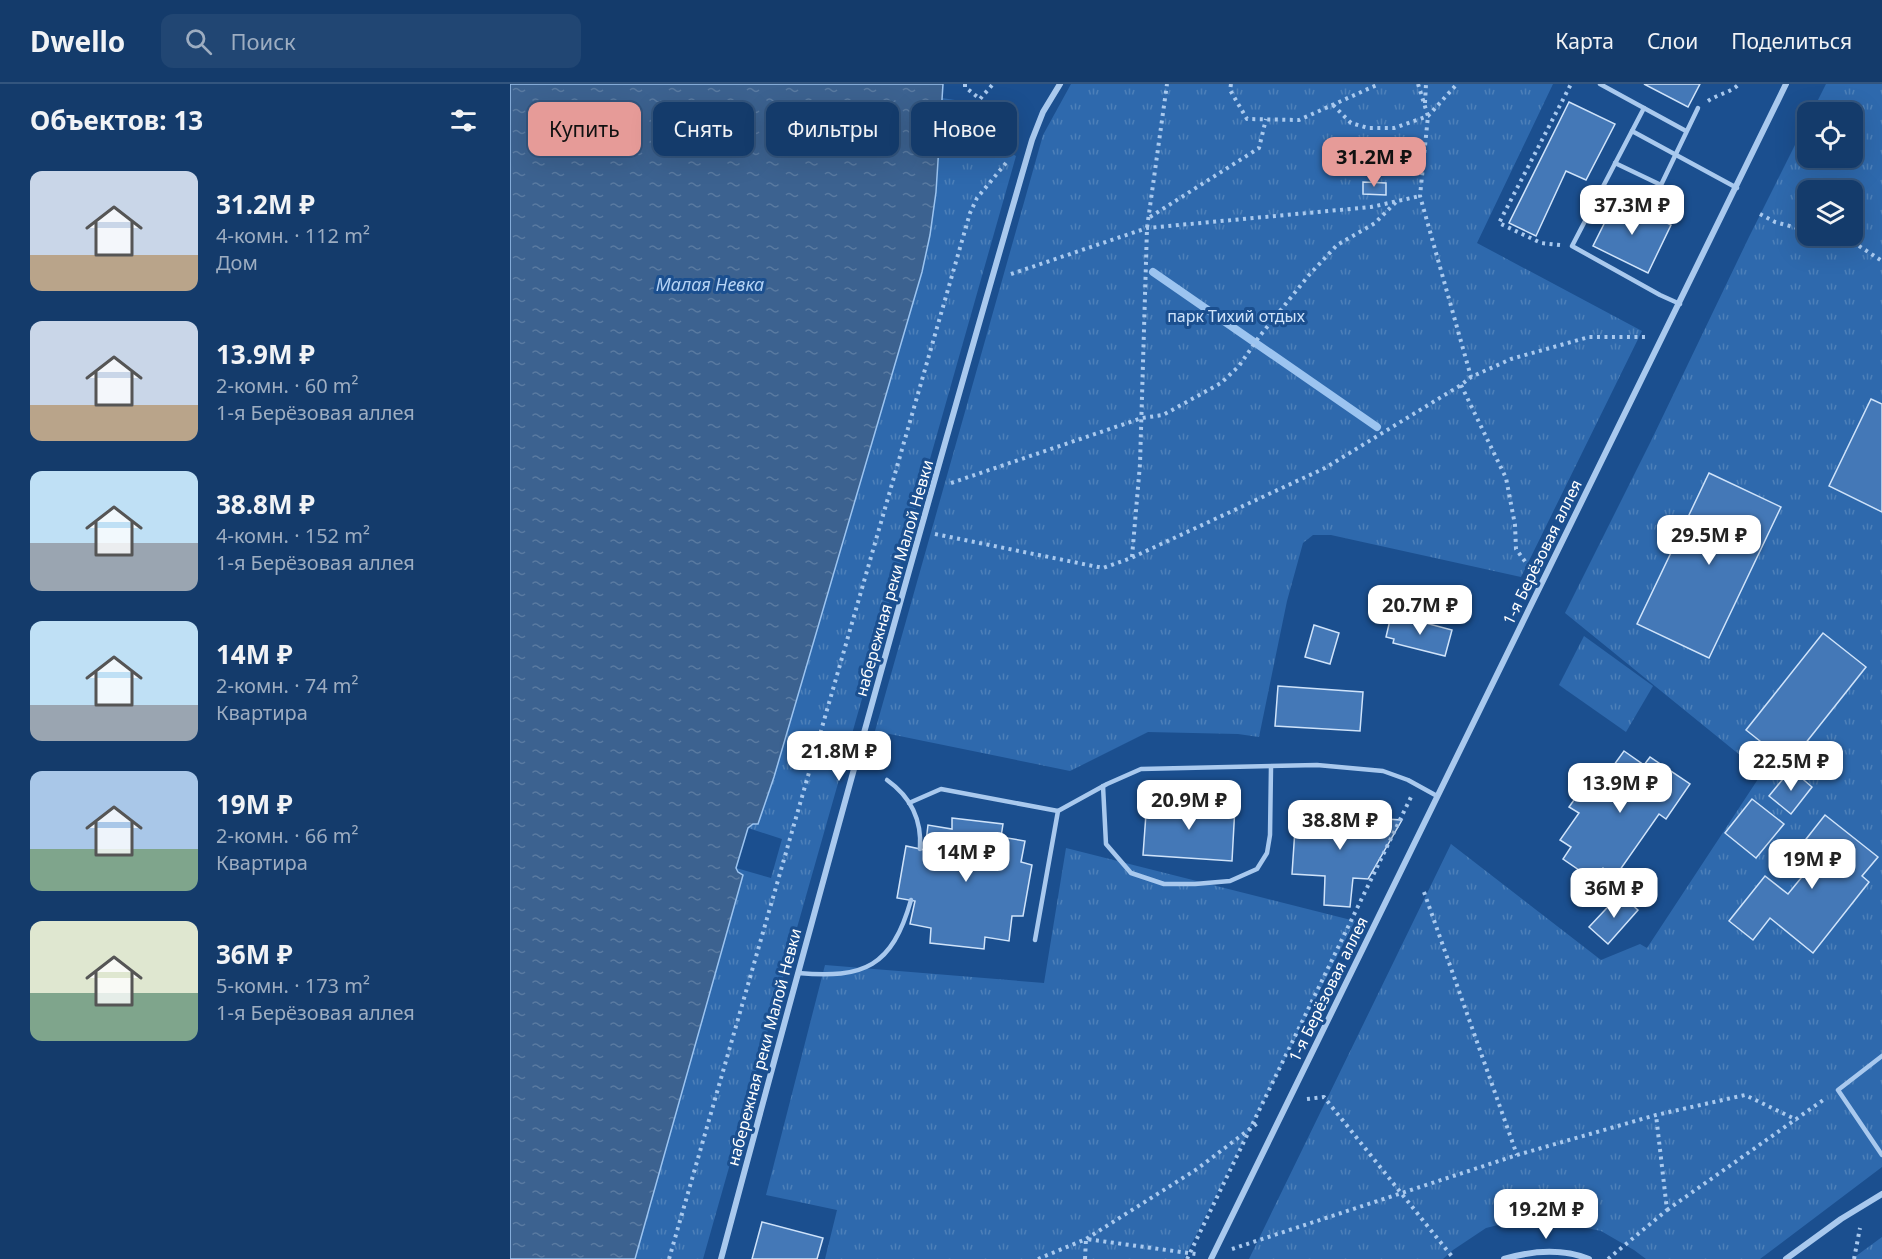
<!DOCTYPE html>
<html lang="ru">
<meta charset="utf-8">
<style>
:root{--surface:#143b6b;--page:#214673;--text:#f1f3f6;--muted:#9dadc1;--line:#33557e;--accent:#e69b98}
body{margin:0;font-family:"Noto Sans",sans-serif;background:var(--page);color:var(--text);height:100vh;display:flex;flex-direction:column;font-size:22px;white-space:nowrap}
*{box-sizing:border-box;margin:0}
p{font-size:20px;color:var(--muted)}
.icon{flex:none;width:33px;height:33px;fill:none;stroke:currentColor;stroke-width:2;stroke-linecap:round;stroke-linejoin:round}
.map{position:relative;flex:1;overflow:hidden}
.drawer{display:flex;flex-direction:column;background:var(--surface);width:510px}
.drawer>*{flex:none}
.top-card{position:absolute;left:18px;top:18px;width:570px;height:54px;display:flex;gap:12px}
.controls{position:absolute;left:1287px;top:18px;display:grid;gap:12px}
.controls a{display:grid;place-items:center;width:66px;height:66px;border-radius:12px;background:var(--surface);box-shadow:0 6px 24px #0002,0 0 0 2px var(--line);font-size:30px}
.price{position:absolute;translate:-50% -51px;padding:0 14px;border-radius:12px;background:#fff;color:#222;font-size:20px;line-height:39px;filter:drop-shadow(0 2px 3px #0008)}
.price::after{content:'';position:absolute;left:50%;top:36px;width:18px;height:14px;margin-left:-9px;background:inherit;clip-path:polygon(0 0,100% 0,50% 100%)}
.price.on{background:var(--accent);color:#111}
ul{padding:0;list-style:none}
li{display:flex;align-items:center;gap:18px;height:150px;padding:0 30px}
li span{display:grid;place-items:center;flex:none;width:168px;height:120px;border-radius:12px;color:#555}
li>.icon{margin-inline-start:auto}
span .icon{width:72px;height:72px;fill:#fffc;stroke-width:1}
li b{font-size:26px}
h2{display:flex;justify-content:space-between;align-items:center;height:72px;padding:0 30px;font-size:26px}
.pill{padding:0 21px;border-radius:12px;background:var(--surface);box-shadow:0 6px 24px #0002,0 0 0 2px var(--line);font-size:21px;line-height:54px}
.pill.on{background:var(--accent);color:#111}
header{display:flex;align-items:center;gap:36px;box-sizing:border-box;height:84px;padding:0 30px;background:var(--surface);border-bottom:2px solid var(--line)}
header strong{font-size:28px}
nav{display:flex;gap:33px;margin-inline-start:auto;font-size:21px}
.search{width:420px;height:54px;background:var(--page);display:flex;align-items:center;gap:15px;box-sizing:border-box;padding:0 21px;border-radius:12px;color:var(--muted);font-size:22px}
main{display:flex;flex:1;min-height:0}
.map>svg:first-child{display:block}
</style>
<header>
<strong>Dwello</strong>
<div class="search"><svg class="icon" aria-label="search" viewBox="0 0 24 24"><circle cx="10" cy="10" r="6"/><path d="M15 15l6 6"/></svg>Поиск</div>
<nav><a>Карта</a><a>Слои</a><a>Поделиться</a></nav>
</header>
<main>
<section class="drawer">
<h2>Объектов: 13<svg class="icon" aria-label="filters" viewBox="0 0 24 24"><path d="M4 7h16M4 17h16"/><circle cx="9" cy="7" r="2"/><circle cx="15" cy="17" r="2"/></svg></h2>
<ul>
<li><span style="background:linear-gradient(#c9d6e8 70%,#b9a48a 0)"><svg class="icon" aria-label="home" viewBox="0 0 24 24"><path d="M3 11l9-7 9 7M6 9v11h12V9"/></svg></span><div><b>31.2M ₽</b><p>4-комн. · 112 m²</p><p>Дом</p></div></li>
<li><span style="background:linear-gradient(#c9d6e8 70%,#b9a48a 0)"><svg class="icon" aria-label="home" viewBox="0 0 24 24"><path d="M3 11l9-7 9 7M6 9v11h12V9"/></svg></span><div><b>13.9M ₽</b><p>2-комн. · 60 m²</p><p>1-я Берёзовая аллея</p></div></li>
<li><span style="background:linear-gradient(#bfe0f5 60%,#9aa5b1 0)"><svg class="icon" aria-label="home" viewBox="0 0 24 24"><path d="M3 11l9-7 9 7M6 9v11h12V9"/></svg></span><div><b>38.8M ₽</b><p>4-комн. · 152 m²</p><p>1-я Берёзовая аллея</p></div></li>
<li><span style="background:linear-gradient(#bfe0f5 70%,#9aa5b1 0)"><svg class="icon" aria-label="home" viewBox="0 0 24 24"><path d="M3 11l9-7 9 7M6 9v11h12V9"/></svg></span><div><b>14M ₽</b><p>2-комн. · 74 m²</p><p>Квартира</p></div></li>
<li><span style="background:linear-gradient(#a9c7e8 65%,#7fa58c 0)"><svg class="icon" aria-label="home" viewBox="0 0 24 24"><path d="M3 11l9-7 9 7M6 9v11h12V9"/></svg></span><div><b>19M ₽</b><p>2-комн. · 66 m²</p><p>Квартира</p></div></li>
<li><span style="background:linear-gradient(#dfe7d0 60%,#7fa58c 0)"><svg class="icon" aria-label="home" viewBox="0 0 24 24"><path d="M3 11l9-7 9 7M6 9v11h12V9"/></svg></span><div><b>36M ₽</b><p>5-комн. · 173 m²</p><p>1-я Берёзовая аллея</p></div></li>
</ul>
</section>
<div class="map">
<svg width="1372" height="1175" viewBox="0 0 1372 1175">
<defs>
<pattern id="grass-tufts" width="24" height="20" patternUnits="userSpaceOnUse" patternTransform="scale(1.5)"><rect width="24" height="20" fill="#2e69ad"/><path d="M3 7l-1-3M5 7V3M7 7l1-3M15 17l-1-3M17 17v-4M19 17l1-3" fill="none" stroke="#4d80b9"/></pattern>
<pattern id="water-ripples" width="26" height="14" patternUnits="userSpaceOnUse" patternTransform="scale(1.5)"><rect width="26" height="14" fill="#3c6290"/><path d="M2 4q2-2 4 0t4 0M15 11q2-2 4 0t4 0" fill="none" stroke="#597aa1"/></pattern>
</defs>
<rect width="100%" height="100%" fill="#1b4f8f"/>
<g fill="url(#grass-tufts)" fill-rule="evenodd">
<path d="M561 0H1043L967 159 1132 247 1011 493 821 451H803L793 459 777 517 749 653 728 650 638 648 560 687 365 647 533 51Z"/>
<path d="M1316 0H1372V1083L1250 1175H1136L1124 1166 1091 1147 1067 1142 1008 1136 976 1144 943 1166 933 1175H739L941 760 1091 876 1130 860 1137 864 1252 689 1055 529 1141 357 1239 153 1297 37 1298 74H1342V28H1302ZM1298 106H1342V152H1298Z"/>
<path d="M432 14 451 17 493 65 506 72 193 1175H125L233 791 226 784 261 794 272 755 238 744 243 740 412 188C425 129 428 74 432 14Z"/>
<path d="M1074 552 1143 602 1116 648 1049 601Z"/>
<path d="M556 764 845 837 674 1175H315L327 1126 256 1111 315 881 534 899Z"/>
<path d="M1372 1153V1175H1342Z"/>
</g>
<path fill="url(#water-ripples)" stroke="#9cc4f0" stroke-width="1.5" d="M0 0H433L426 108 420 151 412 188 264 693 248 740H243L238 744 226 784 228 788 233 791 125 1175H0Z"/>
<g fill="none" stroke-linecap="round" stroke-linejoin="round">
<path stroke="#9cc4f0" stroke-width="8" d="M643 188 867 343"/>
</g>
<g fill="#4478b7" stroke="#cfe3fa" stroke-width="1.5">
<path d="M1134 0H1190L1178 23Z"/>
<path d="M1059 18 1105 40 1076 96 1056 87 1026 152 999 139Z"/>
<path d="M853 98 876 99V111L853 110Z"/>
<path d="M1107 114 1161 141 1138 189 1083 162Z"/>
<path d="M1361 315 1372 320V428L1319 402Z"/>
<path d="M1199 389 1271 423 1199 574 1127 540Z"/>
<path d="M889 532 942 546 935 572 883 559 884 555 876 553 880 536 888 538Z"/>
<path d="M804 541 829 549 820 580 795 573Z"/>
<path d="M1313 549 1356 583 1279 680 1236 646Z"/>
<path d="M768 602 853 608 850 647 765 642Z"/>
<path d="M1114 667 1134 681 1140 673 1180 700 1156 735 1149 730 1105 793 1093 784 1085 797 1053 775 1061 763 1050 756 1069 729 1059 723 1076 699 1086 706Z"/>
<path d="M1281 685 1302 703 1281 730 1259 712Z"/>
<path d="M1242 715 1274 740 1246 774 1215 749Z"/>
<path d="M637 716 725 722 722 777 633 771Z"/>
<path d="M786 730 892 736 858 795 843 794 840 823 814 821 815 792 782 790Z"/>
<path d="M1315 731 1368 773 1352 792 1359 798 1303 869 1260 834 1243 856 1219 837 1255 792 1278 810 1309 772 1293 759Z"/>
<path d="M442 734 493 740 491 753 515 757 511 778 522 781 513 832H502L499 857 475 853 474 865 420 859 421 844 400 840 405 817 387 814 396 762 415 766 418 741 442 745Z"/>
<path d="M1110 810 1128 826 1098 860 1079 843Z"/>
<path d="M252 1138 313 1154 307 1175H242Z"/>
</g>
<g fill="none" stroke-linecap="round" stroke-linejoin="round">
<g stroke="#a9c9ee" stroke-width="4" stroke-dasharray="3 4.5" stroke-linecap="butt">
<path d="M455 0V3L470 15 483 0"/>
<path d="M721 0 720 6 737 35 789 36 869 0"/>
<path d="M908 0 918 32 910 112 961 293"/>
<path d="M1198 17C1208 10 1222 8 1229 0"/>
<path d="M915 19 916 0"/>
<path d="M823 21 841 39 858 44H884L918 32 947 0"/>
<path d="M1250 130 1265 138 1298 147"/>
<path d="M640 133 749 64 756 35"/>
<path d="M1313 152 1346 160 1372 177"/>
<path d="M1050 161 1031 159 989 139 1061 0"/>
<path d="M501 190 637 144 861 123 910 112"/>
<path d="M951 301 996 394 1005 441 1006 465 1022 487"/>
<path d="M441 399 632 334 653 331 711 299 729 282 749 253 799 191 827 161 865 139 887 117"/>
<path d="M425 450 593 484 621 474 815 384 951 301 961 293 1001 275 1079 253H1136"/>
<path d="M622 473 630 380 637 144 657 0"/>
<path d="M914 808 1007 1071"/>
<path d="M797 1015 814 1013 944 1175"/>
<path d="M1157 1126 1316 1014"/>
<path d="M722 1165 1007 1071 1146 1031 1235 1011 1287 1036"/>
<path d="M159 1175 460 129 467 114 496 79"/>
<path d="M528 1175 576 1155 687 1085 749 1038"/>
<path d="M575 1175 576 1155 686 1170"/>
<path d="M677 1175 901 713"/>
<path d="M1098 1175 1157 1126 1146 1031"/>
<path d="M1344 1175 1350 1144"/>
</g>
<g stroke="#a9c9ee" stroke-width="4.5">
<path d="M1090 0 1176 47"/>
<path d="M1122 47 1134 24"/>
<path d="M1105 79 1151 101 1188 24"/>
<path d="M1170 220 1150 211 1062 162 1122 47 1227 104"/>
<path d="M377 696C401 713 412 736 410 765"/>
<path d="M593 702 596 760 621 789 654 800H685L720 797 747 785 757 769 760 751 761 683"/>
<path d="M399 719 431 705 548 727"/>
<path d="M525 856 548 727 597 700 631 685 807 681 873 687 898 696 927 712"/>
<path d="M288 889C354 895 382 883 401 816"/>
<path d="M1372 972 1328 1006 1372 1071"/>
</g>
<g stroke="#a9c9ee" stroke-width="6">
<path d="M211 1175C311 801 414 427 522 56L533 28 550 0"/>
<path d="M701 1175 1276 0"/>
<path d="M994 1175C1021 1167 1051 1164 1079 1175"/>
<path d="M1276 1175 1331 1135 1372 1110"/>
</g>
</g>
<g text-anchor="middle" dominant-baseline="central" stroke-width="6" stroke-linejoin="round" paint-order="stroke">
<g font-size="16" fill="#cfe3fa" stroke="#1b4f8f">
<text x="726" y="232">парк Тихий отдых</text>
</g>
<g font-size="16" fill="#fff" stroke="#1b4f8f">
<text transform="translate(1032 468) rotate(-64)">1-я Берёзовая аллея</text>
<text transform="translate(384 494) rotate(-74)">набережная реки Малой Невки</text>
<text transform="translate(818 905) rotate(-64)">1-я Берёзовая аллея</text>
<text transform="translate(254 963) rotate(-75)">набережная реки Малой Невки</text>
</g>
<g font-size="18" font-style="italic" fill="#b5d3f5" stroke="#1b4f8f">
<text x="200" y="200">Малая Невка</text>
</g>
</g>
</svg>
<div class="controls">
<a><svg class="icon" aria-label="locate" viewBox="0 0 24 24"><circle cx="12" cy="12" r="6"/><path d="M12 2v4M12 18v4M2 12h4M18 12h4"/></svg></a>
<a><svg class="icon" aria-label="layers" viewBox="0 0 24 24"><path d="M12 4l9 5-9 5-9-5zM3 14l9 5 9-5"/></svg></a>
</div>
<b class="price on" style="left:864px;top:104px">31.2M ₽</b>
<b class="price" style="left:1122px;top:152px">37.3M ₽</b>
<b class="price" style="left:1199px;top:482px">29.5M ₽</b>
<b class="price" style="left:910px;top:552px">20.7M ₽</b>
<b class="price" style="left:329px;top:698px">21.8M ₽</b>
<b class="price" style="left:1281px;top:708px">22.5M ₽</b>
<b class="price" style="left:1110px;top:730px">13.9M ₽</b>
<b class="price" style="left:679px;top:747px">20.9M ₽</b>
<b class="price" style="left:830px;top:767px">38.8M ₽</b>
<b class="price" style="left:456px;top:799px">14M ₽</b>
<b class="price" style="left:1302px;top:806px">19M ₽</b>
<b class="price" style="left:1104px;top:835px">36M ₽</b>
<b class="price" style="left:1036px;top:1156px">19.2M ₽</b>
<div class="top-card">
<a class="pill on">Купить</a>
<a class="pill">Снять</a>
<a class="pill">Фильтры</a>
<a class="pill">Новое</a>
</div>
</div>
</main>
